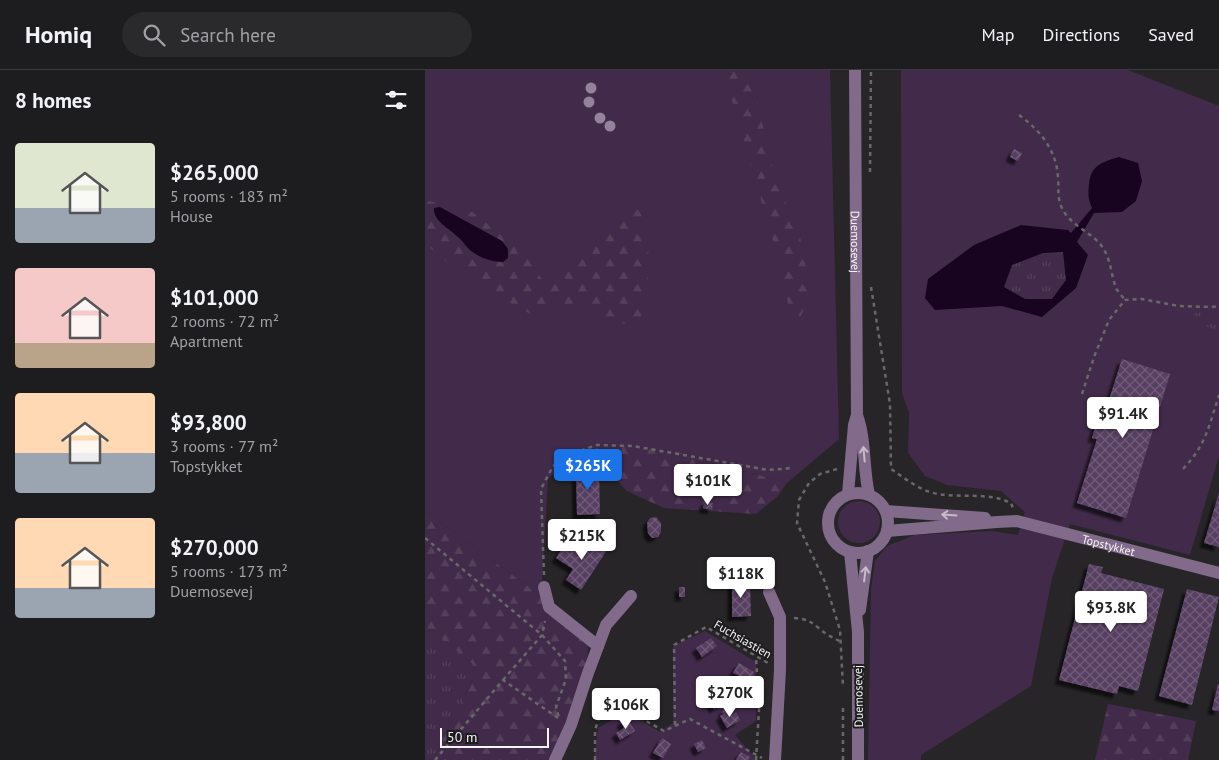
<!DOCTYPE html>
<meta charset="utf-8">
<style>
:root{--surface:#1d1c1e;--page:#2a292b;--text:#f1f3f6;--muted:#a0a1a4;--line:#3b3a3c;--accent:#1a73e8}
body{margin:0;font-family:"PT Sans",sans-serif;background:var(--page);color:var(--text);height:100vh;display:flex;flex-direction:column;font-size:19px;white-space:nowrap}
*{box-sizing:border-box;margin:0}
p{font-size:16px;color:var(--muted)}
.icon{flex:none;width:28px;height:28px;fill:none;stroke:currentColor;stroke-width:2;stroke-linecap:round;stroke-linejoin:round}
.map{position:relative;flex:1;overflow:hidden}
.side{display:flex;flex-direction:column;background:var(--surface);width:425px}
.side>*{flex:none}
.scale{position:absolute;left:15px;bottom:12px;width:109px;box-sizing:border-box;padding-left:5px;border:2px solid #f4f3f5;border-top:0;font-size:14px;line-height:18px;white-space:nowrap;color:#f4f3f5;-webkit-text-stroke:4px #1e1c1f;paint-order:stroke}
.price{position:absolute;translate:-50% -42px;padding:0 11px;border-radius:5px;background:#fff;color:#222;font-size:16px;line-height:32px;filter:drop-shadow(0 1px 2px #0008)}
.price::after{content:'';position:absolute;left:50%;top:30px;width:15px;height:11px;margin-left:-8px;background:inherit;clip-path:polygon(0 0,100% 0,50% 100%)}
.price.selected{background:var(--accent);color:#fff}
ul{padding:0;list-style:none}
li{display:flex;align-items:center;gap:15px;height:125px;padding:0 15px}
li span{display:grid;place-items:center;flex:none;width:140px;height:100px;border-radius:5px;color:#555}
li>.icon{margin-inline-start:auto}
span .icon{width:60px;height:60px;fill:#fffc;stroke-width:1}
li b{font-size:21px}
h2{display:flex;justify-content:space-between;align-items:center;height:60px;padding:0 15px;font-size:21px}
header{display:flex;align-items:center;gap:30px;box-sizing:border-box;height:70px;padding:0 25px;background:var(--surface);border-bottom:1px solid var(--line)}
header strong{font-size:24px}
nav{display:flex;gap:28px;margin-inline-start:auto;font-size:18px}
.search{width:350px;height:45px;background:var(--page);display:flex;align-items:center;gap:12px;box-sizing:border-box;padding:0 18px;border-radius:28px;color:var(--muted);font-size:19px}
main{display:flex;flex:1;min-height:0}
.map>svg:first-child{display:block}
</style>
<header>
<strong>Homiq</strong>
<div class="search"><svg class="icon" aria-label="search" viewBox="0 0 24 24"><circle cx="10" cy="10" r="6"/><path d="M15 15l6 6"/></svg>Search here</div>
<nav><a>Map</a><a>Directions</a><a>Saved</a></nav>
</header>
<main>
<section class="side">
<h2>8 homes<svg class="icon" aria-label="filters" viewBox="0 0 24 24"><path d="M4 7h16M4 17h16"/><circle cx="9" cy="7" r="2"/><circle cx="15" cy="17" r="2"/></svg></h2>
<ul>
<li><span style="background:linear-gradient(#dfe7d0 65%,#9aa5b1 0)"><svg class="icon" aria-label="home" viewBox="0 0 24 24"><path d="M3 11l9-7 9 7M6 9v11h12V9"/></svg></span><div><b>$265,000</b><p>5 rooms · 183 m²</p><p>House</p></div></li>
<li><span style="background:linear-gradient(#f6c9c9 75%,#b9a48a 0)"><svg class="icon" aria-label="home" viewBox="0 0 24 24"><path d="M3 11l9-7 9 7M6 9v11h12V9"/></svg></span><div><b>$101,000</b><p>2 rooms · 72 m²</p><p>Apartment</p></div></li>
<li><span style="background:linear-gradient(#ffd9b3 60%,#9aa5b1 0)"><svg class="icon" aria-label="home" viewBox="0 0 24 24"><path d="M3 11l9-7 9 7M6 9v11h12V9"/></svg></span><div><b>$93,800</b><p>3 rooms · 77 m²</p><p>Topstykket</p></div></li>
<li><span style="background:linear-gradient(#ffd9b3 70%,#9aa5b1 0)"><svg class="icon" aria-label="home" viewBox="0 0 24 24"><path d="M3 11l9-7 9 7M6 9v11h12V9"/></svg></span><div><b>$270,000</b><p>5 rooms · 173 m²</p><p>Duemosevej</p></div></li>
</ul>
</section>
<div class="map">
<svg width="794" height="690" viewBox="0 0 794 690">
<defs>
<pattern id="forest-firs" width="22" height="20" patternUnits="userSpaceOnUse" patternTransform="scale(1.25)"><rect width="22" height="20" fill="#422b4a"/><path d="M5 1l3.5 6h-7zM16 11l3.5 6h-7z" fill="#55405c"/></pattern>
<pattern id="park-tufts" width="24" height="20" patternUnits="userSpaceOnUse" patternTransform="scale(1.25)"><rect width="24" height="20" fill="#422b4a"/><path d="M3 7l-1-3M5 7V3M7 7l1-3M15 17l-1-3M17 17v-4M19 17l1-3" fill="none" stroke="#55405c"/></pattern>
<pattern id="building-cross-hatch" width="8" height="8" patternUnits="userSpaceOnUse" patternTransform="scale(1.25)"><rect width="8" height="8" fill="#584062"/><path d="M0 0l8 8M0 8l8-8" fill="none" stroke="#715c79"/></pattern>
<filter id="shadow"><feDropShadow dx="-4.5" dy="4.5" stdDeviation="1" flood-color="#0009"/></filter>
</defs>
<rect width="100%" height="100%" fill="#272528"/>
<g fill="#422b4a">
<path d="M0 0H405L414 369 362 413 257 383 187 373 144 387 123 409 116 526 0 441Z"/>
<path d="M476 0H703L794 36V386L765 485 645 454 627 508 606 616 496 685V690H443L446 519 450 491 462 476 490 465 566 461 593 465 600 442 576 421 522 415 500 406 483 383 484 343 477 323Z"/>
<circle cx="434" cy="452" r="21"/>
<path d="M280 561 331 592V651L310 665 329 687V690H169L173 658 201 642 235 662 248 653V576Z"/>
</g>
<g fill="url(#forest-firs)" fill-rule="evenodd">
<path d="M298 0H325L349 104 375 167 386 225 373 252 363 234 353 188Z"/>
<path d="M0 130 47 142 104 186 120 215 135 196 215 138 222 149 224 201 216 254 186 253 147 234 109 246 42 209 3 176 0 172ZM15 137 77 171 70 192 50 184 41 176 27 161 14 151Z"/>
<path d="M187 373 257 383 362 413 353 426 331 444 239 438 202 421 183 402 144 387Z"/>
<path d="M0 441 116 526 165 566 159 608 125 690H8L53 599 0 555Z"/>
<path d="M683 634 771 651 763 690H670Z"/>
</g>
<g fill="url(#park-tufts)">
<path d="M638 182 641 210 627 229H600L579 217 587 195 618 183Z"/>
<path d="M794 240V258L792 260C781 258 775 251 768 243Z"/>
<path d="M0 555 53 599 8 690H0Z"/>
</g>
<g fill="#180420" fill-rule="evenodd">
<path d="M694 87 713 93 717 111 711 131 697 142 669 143 652 172 663 185 651 218 617 247 577 236 510 240 500 228 503 209 549 175 596 155 643 160 646 163 667 138C663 129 663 124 664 114 666 95 677 92 694 87ZM638 182 641 210 627 229H600L579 217 587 195 618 183Z"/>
<path d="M15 137 77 171 83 179V188L78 192C68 192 58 189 49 183 42 179 39 172 33 167 24 158 8 151 9 138Z"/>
</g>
<g fill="url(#building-cross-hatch)" filter="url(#shadow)">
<path d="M589 79 597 83 593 91 585 87Z"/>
<path d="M697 289 745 304 701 448 652 433 672 369 667 368 672 351 677 352Z"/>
<path d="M174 398 175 444 152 445 151 399Z"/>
<path d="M794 423V477L779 473Z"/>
<path d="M280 431 288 433 287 440 278 438Z"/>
<path d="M231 447 236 453V462L233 467 227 468 223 463 222 453 225 448Z"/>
<path d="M168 467 184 477 156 520 141 510 148 499 131 488 142 471 159 482Z"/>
<path d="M664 494 678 497 676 503 739 519 713 621 694 616 692 624 634 610Z"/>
<path d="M325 510 326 546 307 547V511Z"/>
<rect x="254" y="517" width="6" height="10"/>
<path d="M762 519 794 527 767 635 734 626Z"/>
<path d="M286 568 292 576 277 587 271 578Z"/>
<path d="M314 593 329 602 328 612 308 603Z"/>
<path d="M793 614H794V641L787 640Z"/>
<path d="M294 620 301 631 289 639 281 625Z"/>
<path d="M301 639 306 645 311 642 315 650 302 658 295 646 299 644 297 641Z"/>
<path d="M202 648 210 661 195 670 191 663 199 658 196 652Z"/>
<path d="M237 668 246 674 238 688 228 683Z"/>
<path d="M277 670 281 678 273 682 269 674Z"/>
<path d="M316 682 325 687 324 690H311Z"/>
</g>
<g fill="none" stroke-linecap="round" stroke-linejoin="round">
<g stroke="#686769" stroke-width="2.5" stroke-dasharray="4 4" stroke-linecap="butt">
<path d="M594 45C615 60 632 81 633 108 634 119 632 128 637 138 644 155 670 164 678 178 686 190 686 205 691 218 693 222 697 226 700 230"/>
<path d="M445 102 446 0"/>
<path d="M446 217 465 334 466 399C481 409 495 421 513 424 537 428 564 422 586 433L588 438"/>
<path d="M657 324 669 287 684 250 700 230 717 229 754 236 787 237 794 236"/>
<path d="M412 399 395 404 384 413 374 430 372 453 400 512 415 560 418 616"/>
<path d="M758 399C781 375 784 356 794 325"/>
<path d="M0 468 117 565 140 591 141 609 131 637 134 648"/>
<path d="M119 505 116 419 128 396 146 384 172 375 208 376 343 400 368 398"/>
<path d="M369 548C386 549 388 554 401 564 406 567 411 569 416 572"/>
<path d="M78 610 117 565 120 551"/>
<path d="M250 655 249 575 281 557 343 593"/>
<path d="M10 690 78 610 133 648"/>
<path d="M170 690V660L177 639 187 632 239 661 265 649 337 688"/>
<path d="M331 690 334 640 331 587"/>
<path d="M418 690V637"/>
</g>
<g stroke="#816a8a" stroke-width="12">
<path id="s1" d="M430 0 432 345C441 370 438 398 444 425"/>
<circle cx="433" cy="453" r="30"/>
<path d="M423 424 429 355 432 345"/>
<path d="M461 441 560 448"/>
<path id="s2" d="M462 461 572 452 592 451 794 503"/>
<path d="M425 482 433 562V690"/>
<path d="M119 517 124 537 173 576"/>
<path d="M344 522 355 547V600L350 690"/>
<path d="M435 540 443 481"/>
<path d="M130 690 146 655 163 603 181 555 206 526"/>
</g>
</g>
<g fill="#94819c">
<circle cx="166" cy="18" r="5.5"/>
<circle cx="164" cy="32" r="5.5"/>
<circle cx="175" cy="48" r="5.5"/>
<circle cx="185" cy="56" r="5.5"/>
</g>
<defs><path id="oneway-shaft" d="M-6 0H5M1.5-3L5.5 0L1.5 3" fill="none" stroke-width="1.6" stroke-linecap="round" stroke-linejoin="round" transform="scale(1.25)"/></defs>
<g stroke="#c6bcca">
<use href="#oneway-shaft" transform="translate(439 384) rotate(-95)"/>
<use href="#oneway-shaft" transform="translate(524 445) rotate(-176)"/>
<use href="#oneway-shaft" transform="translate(440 504) rotate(-83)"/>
</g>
<g text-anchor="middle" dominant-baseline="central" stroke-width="4" stroke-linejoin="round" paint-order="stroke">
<g font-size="12" fill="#f4f3f5" stroke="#1e1c1f">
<text stroke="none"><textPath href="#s1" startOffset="172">Duemosevej</textPath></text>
<text stroke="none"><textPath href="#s2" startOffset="225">Topstykket</textPath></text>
<text transform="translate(318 569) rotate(30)">Fuchsiastien</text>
<text transform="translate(433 626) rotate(-91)">Duemosevej</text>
</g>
</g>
</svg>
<div class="scale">50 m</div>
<b class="price" style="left:698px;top:369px">$91.4K</b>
<b class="price selected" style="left:163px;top:421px">$265K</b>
<b class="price" style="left:283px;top:436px">$101K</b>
<b class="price" style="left:157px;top:491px">$215K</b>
<b class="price" style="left:316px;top:529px">$118K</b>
<b class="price" style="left:686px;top:563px">$93.8K</b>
<b class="price" style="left:305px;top:648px">$270K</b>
<b class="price" style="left:201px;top:660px">$106K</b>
</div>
</main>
